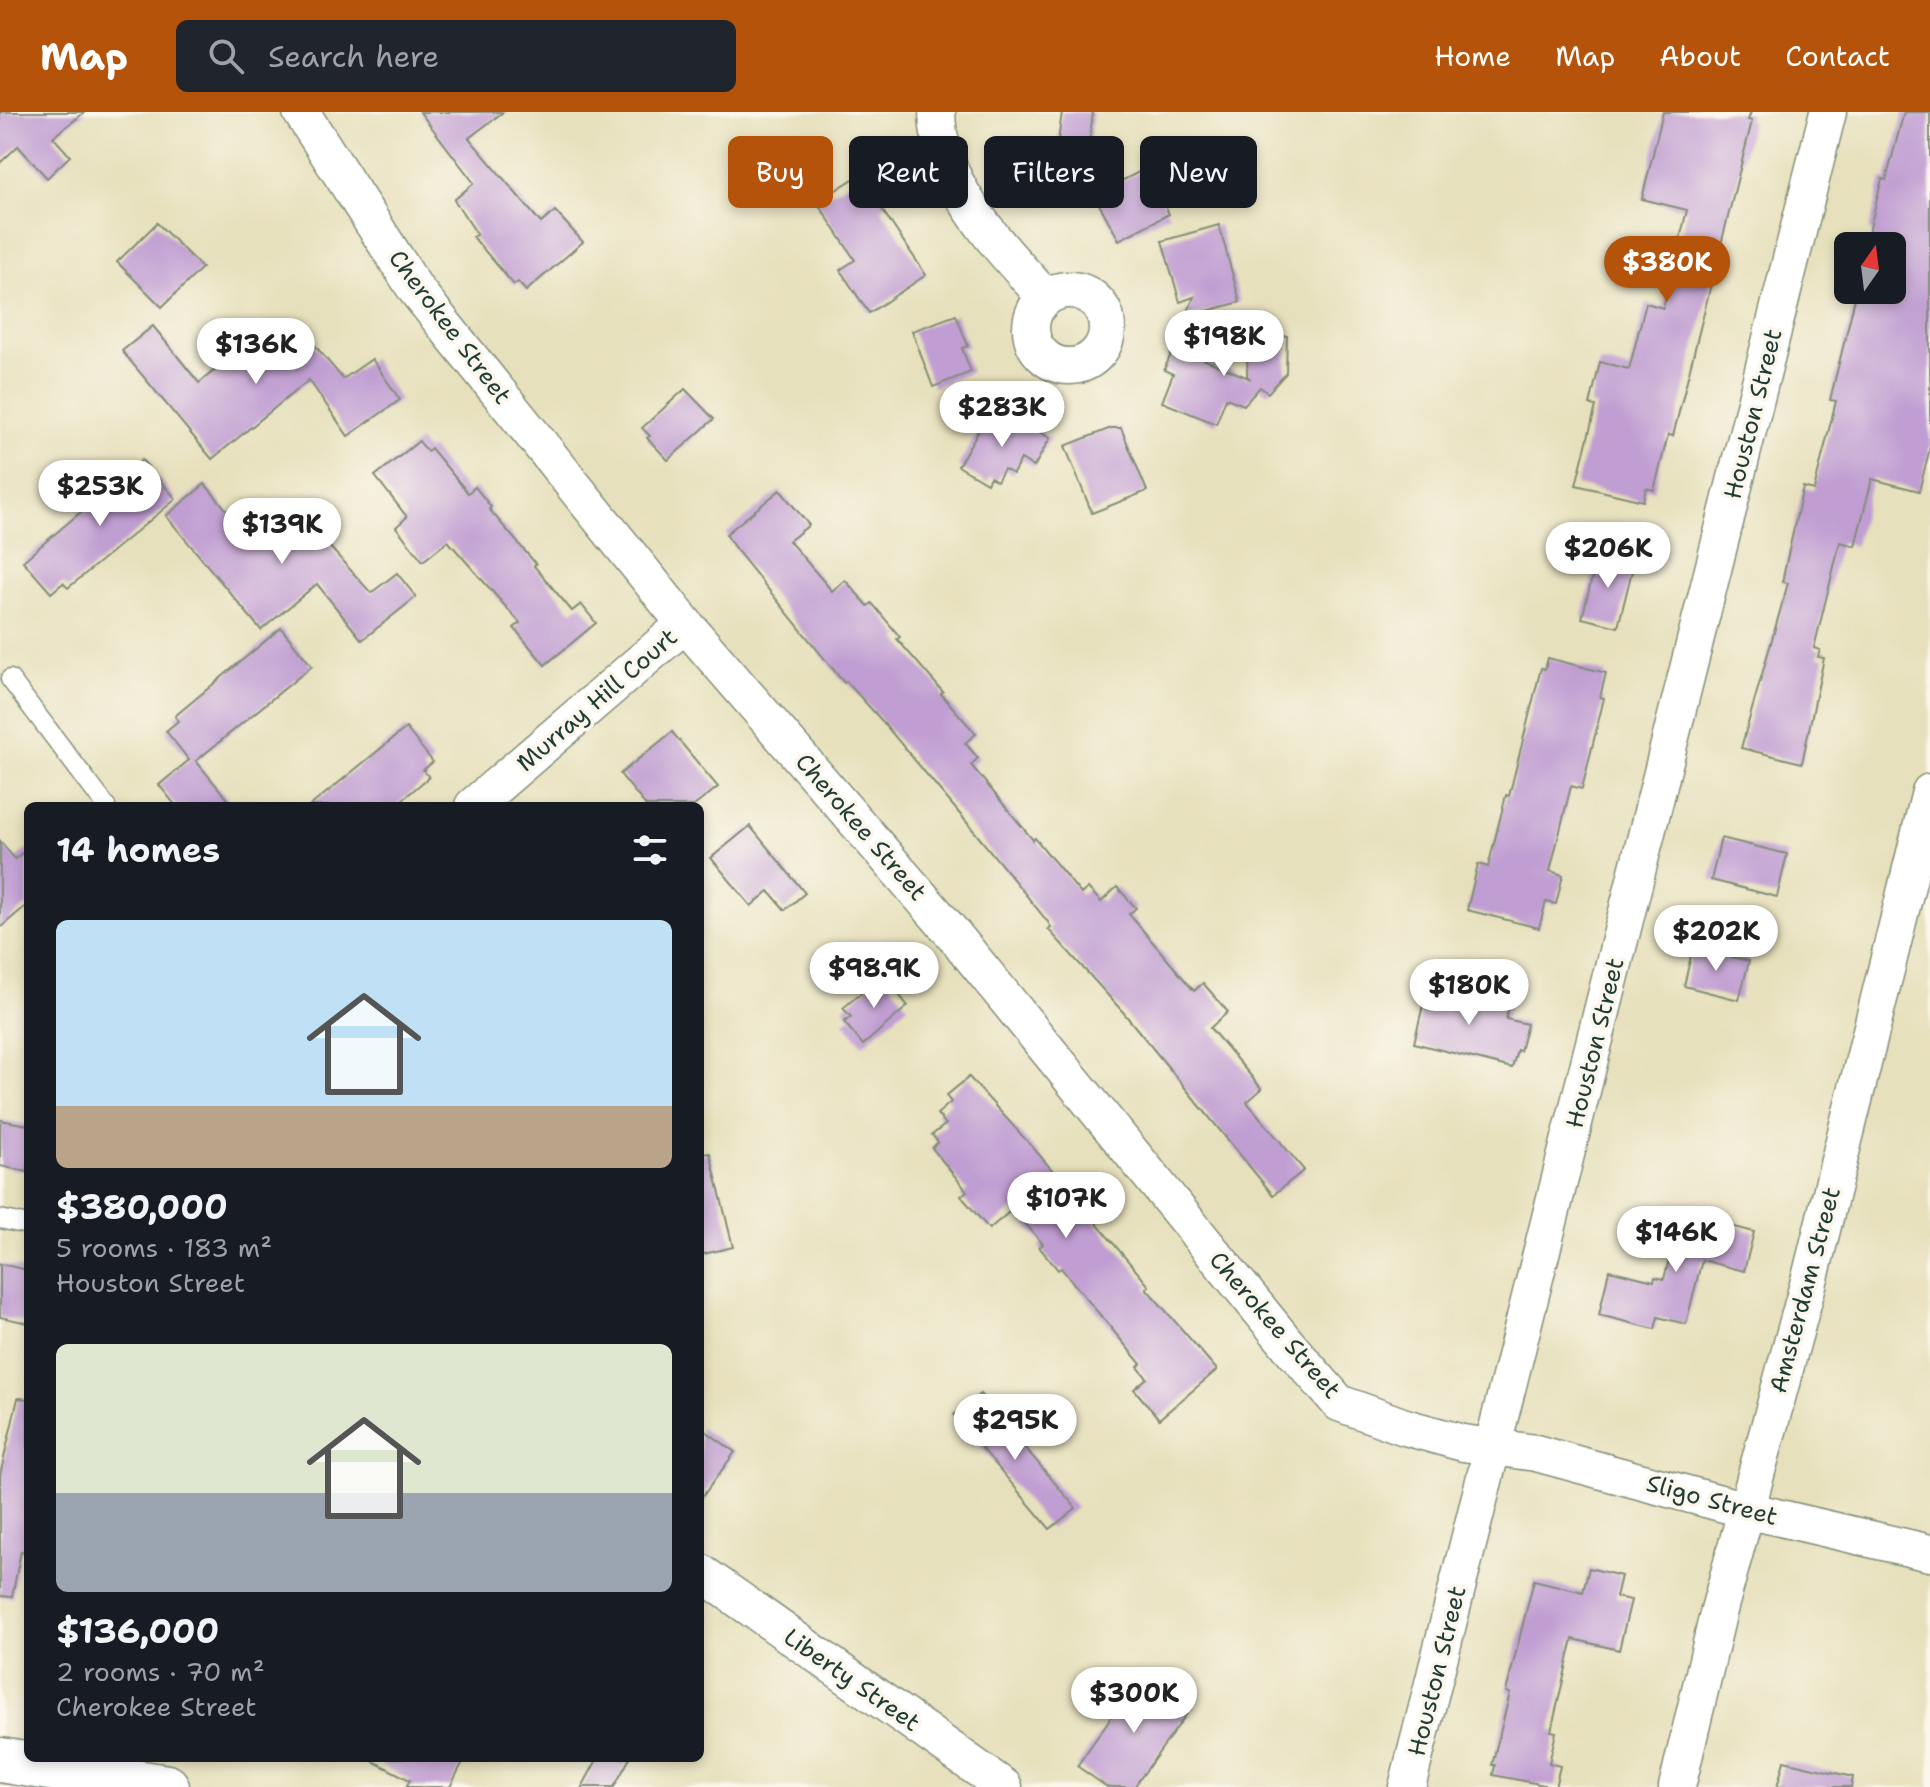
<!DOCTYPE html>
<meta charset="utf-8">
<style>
:root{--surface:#171b24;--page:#20242c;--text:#f1f3f6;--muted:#9ea1a6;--accent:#b45309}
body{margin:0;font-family:"Shantell Sans",sans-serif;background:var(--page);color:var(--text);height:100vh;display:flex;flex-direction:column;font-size:30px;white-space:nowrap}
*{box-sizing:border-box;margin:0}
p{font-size:26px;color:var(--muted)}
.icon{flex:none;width:44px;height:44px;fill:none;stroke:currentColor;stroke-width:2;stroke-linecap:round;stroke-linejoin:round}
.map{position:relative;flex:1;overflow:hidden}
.sheet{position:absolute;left:24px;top:690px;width:680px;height:960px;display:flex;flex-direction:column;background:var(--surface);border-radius:12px;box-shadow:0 4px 12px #0003}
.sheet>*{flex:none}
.banner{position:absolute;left:728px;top:24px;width:760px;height:72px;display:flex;gap:16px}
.needle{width:52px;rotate:14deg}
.fabs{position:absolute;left:1834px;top:120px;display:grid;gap:16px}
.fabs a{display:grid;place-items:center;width:72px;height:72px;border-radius:12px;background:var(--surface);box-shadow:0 4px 12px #0003;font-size:40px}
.price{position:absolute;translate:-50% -68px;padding:0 18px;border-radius:28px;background:#fff;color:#222;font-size:26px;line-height:52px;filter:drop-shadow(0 2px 4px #0008)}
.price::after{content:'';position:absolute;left:50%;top:48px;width:24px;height:18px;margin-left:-12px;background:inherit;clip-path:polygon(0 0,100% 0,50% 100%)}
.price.active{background:var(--accent);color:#fff}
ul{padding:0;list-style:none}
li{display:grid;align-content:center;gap:16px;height:424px;padding:0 32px}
li span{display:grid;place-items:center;height:248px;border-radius:12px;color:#555}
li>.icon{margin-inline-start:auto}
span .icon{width:144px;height:144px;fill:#fffc;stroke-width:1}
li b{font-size:34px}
h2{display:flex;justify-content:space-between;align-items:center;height:96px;padding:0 32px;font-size:34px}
.tag{padding:0 28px;border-radius:12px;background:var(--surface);box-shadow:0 4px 12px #0003;font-size:28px;line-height:72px}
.tag.active{background:var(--accent);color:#fff}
header{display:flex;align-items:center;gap:48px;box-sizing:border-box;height:112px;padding:0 40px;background:var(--accent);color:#fff}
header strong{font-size:38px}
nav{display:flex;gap:44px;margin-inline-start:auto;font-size:28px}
.search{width:560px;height:72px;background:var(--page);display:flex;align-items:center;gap:20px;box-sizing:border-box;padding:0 28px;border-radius:12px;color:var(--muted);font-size:30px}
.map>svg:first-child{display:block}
</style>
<header>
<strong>Map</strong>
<div class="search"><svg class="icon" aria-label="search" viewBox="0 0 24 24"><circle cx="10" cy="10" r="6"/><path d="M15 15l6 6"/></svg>Search here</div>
<nav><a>Home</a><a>Map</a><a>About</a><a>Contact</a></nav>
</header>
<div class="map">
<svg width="1930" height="1675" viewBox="0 0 1930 1675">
<rect width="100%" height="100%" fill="#fbf7ec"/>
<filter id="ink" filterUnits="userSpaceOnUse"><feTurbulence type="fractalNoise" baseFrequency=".0125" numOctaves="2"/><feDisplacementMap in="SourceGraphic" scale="16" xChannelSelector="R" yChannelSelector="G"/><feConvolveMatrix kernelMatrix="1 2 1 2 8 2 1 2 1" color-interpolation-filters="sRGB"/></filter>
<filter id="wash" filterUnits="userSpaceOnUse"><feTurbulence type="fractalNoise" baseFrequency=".006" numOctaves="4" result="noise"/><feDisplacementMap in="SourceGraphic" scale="32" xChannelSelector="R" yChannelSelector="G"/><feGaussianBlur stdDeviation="1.8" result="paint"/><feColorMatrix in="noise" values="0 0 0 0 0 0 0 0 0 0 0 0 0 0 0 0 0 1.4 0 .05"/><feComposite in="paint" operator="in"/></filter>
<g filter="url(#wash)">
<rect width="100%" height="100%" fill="#e7e0bc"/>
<g id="blocks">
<g fill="#c09dd2">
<path d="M0 0H85L53 25 70 44 47 66 18 34 0 51Z"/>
<path d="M420 0H503L469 26 541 111 555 99 583 130 526 179 518 170 514 173 473 125 477 122 454 88 474 71Z"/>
<path d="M1062 0H1093L1087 48 1056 44Z"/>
<path d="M1663 0H1751L1748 8 1752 9 1673 324 1668 323 1654 378 1646 376 1643 389 1576 373 1596 294 1590 293 1600 250 1629 257 1646 191 1663 196 1687 98 1642 87Z"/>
<path d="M1904 0H1930V336L1919 379 1872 367 1855 434 1840 430 1814 536 1820 538 1818 545 1824 546 1802 651 1741 636 1788 471 1782 470 1803 375 1814 378 1836 289 1830 288 1857 178H1892V134H1870L1873 120 1869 119 1882 67 1886 68Z"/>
<path d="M1164 47 1177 70 1157 80 1169 102 1119 128 1094 83Z"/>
<path d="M866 59 887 92 881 96 926 163 869 201 840 158 855 148 817 90Z"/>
<path d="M157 111 202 156 162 195 117 150Z"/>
<path d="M1219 113 1240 190 1186 205 1194 185 1180 190 1162 129Z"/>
<path d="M956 203 968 234 962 236 971 260 933 275 912 219Z"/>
<path d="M276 208 297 232 307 224 343 267 372 247 400 288 348 324 309 268 212 347 122 239 153 214 199 271Z"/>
<path d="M1248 223 1287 224 1286 261 1268 281 1260 275 1244 293 1226 286 1216 312 1162 290 1173 262 1164 258 1174 235 1251 267 1247 264Z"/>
<path d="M685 277 714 307 668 348 647 326 650 324 642 316Z"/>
<path d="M987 304 1010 317 1016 306 1050 326 1034 355 1021 347 1013 362 1004 357 997 369 990 365 987 371 958 354Z"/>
<path d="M1111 316H1121L1147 379 1092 401 1065 334Z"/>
<path d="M419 329 427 339 431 336 468 381 475 375 491 395 489 397 536 452 534 454 572 499 581 492 596 511 545 553 514 516 520 511 448 429 423 449 396 415 407 405 375 364Z"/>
<path d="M142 348 176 387 68 476 63 471 51 481 23 449Z"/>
<path d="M205 372 255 432 302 394 332 431 329 434 371 481 397 461 416 485 362 528 317 472 261 518 166 404Z"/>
<path d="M780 378 809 413 789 429 832 479 845 468 868 494 872 491 900 525 897 527 943 580 941 582 976 622 965 631 978 646 971 653 1033 728 1035 726 1081 782 1088 776 1101 790 1117 775 1136 796 1129 802 1194 879 1203 871 1228 900 1210 916 1262 977 1247 990 1304 1058 1273 1083 1123 900 1048 817 1051 815 1048 810 969 713 882 609 846 569 844 571 734 435 726 422Z"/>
<path d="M1598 442 1634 451 1618 515 1582 506Z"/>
<path d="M281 516 312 554 196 649 233 694H176L159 673 189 648 166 619 178 609 175 604Z"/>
<path d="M1548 546 1606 561 1600 585 1604 586 1582 677 1571 674 1550 759 1563 763 1556 792 1546 790 1539 816 1467 798 1478 752 1488 755 1506 683 1509 684 1541 556 1545 557Z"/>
<path d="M406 616 433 650 423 658 429 665 395 694H310Z"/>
<path d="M672 620 718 675 694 694H646L620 662Z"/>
<path d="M750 714 805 781 785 798 769 779 751 794 711 746Z"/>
<path d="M1721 726 1787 742 1777 785 1711 768Z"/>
<path d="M0 729 15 747 28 736V792L0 816Z"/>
<path d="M1693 835 1749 849 1739 888 1684 874Z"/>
<path d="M883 863 908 894 863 933 844 910 851 905 843 896Z"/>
<path d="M1428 872 1509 893 1506 907 1527 912 1520 939 1517 938 1512 956 1414 931Z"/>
<path d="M969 965 1036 1039 1149 1174 1146 1176 1217 1258 1159 1307 1134 1277 1147 1266 1138 1255 1141 1252 1061 1156 1058 1158 1039 1135 1043 1132 1013 1097 989 1117 961 1084 967 1079 932 1036 938 1030 932 1023 946 1012 937 1002 951 990 946 984Z"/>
<path d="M0 1008 28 1013V1060L0 1054Z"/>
<path d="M710 1041 733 1135 700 1143V1042Z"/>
<path d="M1681 1101 1754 1120 1744 1159 1702 1148 1686 1212 1658 1205 1655 1217 1599 1203 1609 1158 1654 1169 1655 1165 1664 1167Z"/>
<path d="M0 1152 28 1158V1211L0 1205Z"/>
<path d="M980 1282 1076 1396 1050 1417 954 1303Z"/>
<path d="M18 1286 28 1287V1441L21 1439 12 1485 0 1484V1363Z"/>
<path d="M700 1315 735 1340 700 1388Z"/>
<path d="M1589 1456 1621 1464 1616 1485 1631 1488 1619 1538 1573 1527 1551 1619 1556 1620 1549 1651 1560 1654 1555 1675 1493 1663 1495 1653H1492L1510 1581 1506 1580 1534 1468 1583 1480Z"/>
<path d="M1142 1561 1191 1596 1134 1675H1107L1077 1654Z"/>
<path d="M367 1646H465L450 1675H406L410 1668Z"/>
<path d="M598 1646H630L614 1675H582Z"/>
<path d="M1784 1649 1853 1665 1851 1675H1777Z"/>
</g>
</g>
</g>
<g filter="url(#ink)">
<use href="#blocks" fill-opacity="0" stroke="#838e78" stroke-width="2"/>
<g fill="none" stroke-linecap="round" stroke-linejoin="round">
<g stroke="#838e78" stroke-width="21">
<g id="service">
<path d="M10 567 106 694"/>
<path d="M0 1107 28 1113"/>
</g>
</g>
<g stroke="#838e78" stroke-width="39">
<g id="minor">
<path d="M301 0 416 178 685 512 954 823 1289 1234 1339 1291 1405 1315 1463 1331 1536 1341 1746 1398 1930 1441"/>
<path d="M937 0C938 73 999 134 1045 185"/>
<circle cx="1069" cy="216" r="38"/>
<path d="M473 694 685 512"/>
<path d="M700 1460 1004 1675"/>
<path d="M1407 1675 1828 0"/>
<path d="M1677 1675 1719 1498 1812 1158 1930 680"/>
</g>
</g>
<g stroke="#838e78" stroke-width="47">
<path id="tertiary" d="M0 1648 167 1675"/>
</g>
<use href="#service" stroke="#fff" stroke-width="18"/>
<use href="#minor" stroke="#fff" stroke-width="36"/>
<use href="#tertiary" stroke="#fff" stroke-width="44"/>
</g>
</g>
<g text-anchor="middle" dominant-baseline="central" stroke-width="7" stroke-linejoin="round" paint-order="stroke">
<g font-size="24" fill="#1f3d34" stroke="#fbf7ec">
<text transform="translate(450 215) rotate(53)">Cherokee Street</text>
<text transform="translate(1753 302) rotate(-76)">Houston Street</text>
<text transform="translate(597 588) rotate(-41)">Murray Hill Court</text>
<text transform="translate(861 715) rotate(49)">Cherokee Street</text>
<text transform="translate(1595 931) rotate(-76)">Houston Street</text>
<text transform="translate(1805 1178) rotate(-75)">Amsterdam Street</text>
<text transform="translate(1275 1213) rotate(49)">Cherokee Street</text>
<text transform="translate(1712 1388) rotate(15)">Sligo Street</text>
<text transform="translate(1437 1559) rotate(-76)">Houston Street</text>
<text transform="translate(852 1568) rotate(35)">Liberty Street</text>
</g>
</g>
</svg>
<div class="fabs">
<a><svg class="needle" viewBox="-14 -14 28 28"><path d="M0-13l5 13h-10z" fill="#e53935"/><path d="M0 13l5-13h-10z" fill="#9ea1a6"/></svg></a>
</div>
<b class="price active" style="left:1667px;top:192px">$380K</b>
<b class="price" style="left:1224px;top:266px">$198K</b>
<b class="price" style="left:256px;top:274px">$136K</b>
<b class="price" style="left:1002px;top:337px">$283K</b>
<b class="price" style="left:100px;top:416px">$253K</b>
<b class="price" style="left:282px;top:454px">$139K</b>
<b class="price" style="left:1608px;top:478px">$206K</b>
<b class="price" style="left:1716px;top:861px">$202K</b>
<b class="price" style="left:874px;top:898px">$98.9K</b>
<b class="price" style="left:1469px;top:915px">$180K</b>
<b class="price" style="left:1066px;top:1128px">$107K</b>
<b class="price" style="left:1676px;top:1162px">$146K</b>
<b class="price" style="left:1015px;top:1350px">$295K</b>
<b class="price" style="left:1134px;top:1623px">$300K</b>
<div class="banner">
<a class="tag active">Buy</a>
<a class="tag">Rent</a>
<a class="tag">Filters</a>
<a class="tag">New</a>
</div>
<section class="sheet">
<h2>14 homes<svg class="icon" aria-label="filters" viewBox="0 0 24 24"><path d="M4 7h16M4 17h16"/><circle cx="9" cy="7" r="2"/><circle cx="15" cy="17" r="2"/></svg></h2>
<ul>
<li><span style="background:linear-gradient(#bfe0f5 75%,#b9a48a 0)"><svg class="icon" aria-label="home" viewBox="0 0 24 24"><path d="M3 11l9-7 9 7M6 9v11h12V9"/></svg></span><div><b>$380,000</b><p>5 rooms · 183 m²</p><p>Houston Street</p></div></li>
<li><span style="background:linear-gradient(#dfe7d0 60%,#9aa5b1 0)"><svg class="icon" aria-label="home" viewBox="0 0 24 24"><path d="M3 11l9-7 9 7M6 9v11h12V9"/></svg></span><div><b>$136,000</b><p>2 rooms · 70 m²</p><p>Cherokee Street</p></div></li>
</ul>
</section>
</div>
